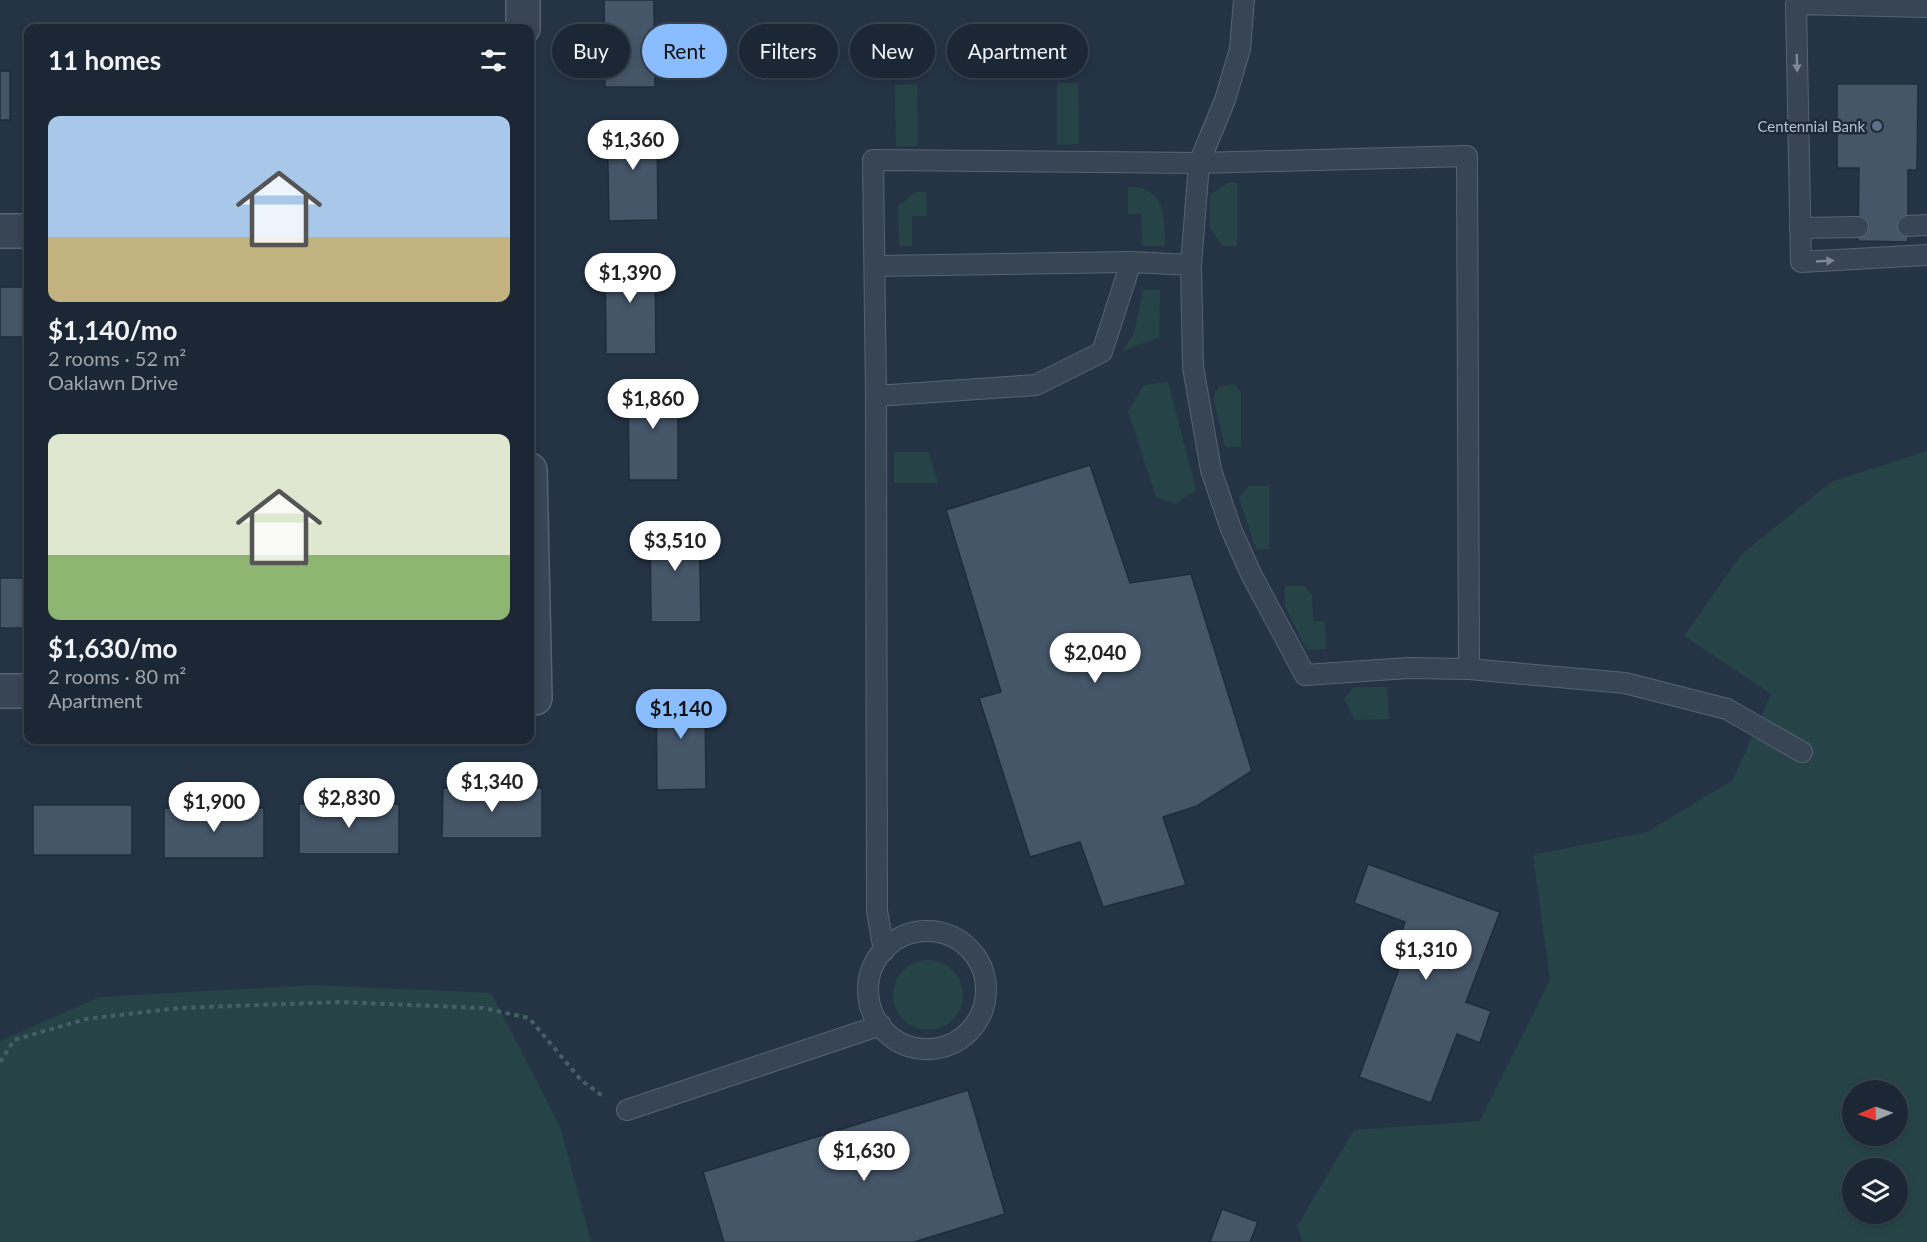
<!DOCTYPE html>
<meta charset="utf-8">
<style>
:root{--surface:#1b2734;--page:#283340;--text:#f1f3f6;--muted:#a0a5ac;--line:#39444f;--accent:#8abdff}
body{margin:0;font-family:Lato,sans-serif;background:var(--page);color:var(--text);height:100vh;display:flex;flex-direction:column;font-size:22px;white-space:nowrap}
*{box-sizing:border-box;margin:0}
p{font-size:20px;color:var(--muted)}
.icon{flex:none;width:33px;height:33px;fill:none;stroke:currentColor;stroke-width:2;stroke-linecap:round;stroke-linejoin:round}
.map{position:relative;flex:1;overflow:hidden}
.details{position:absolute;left:24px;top:24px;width:510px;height:720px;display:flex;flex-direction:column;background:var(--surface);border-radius:12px;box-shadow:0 3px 9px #0003,0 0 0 2px var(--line)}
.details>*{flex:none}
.hud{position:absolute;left:552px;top:24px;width:570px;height:54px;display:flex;gap:12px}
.needle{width:39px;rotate:268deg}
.fabs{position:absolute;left:1842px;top:1080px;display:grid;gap:12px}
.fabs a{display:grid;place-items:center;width:66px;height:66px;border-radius:50%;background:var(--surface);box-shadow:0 3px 9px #0003,0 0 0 2px var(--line);font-size:30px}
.price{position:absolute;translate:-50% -51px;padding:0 14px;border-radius:21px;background:#fff;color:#222;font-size:20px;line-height:39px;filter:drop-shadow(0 2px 3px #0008)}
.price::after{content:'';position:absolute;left:50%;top:36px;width:18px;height:14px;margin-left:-9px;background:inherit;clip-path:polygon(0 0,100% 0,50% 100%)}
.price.current{background:var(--accent);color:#111}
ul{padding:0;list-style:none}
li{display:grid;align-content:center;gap:12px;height:318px;padding:0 24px}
li span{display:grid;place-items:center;height:186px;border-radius:12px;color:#555}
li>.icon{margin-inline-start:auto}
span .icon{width:108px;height:108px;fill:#fffc;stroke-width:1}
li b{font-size:26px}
h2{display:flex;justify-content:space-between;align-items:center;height:72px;padding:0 24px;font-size:26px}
.chip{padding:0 21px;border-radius:27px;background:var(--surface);box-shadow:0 3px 9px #0003,0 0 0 2px var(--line);font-size:21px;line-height:54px}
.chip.current{background:var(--accent);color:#111}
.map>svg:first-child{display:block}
</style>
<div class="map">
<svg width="1927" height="1242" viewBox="0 0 1927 1242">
<rect width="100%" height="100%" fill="#243445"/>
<g fill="#264446" fill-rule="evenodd">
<path d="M1057 83H1078L1079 144 1057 145Z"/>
<path d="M917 84 918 146H896L895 85Z"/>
<path d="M1228 183H1237V246H1222L1210 228V195Z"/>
<path d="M1128 187C1166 187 1165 217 1165 246H1142L1141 214H1128Z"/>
<path d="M916 192H926L927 216H912V246H899L898 206Z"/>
<path d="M1143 290H1160L1159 337 1123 351 1134 333Z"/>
<path d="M1168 382 1196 490 1175 504 1156 497 1128 411 1144 385Z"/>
<path d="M1234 384 1241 392V447H1225L1213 397 1219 387Z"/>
<path d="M1927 451V1242H1303L1297 1226 1354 1130 1480 1121 1550 980 1533 855 1647 832 1733 780 1771 694 1684 636 1741 555 1831 482ZM1852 1090H1898V1136H1852ZM1852 1168H1898V1214H1852Z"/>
<path d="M894 452H928L938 483H894Z"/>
<path d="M1249 486H1269V549H1256L1239 498Z"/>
<path d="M1285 586H1304L1312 594 1313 621H1325L1326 649 1307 650 1285 607Z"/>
<path d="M1354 687H1387L1389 719 1355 720 1344 699Z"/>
<circle cx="928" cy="995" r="35"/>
<path d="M315 985 491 993 560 1126 591 1242H0V1041L99 997Z"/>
</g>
<g fill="#455669" stroke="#1f2c3b" stroke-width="1.5">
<path d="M604 0H654L655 87H605Z"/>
<rect x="0" y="71" width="10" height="49"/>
<path d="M1837 84H1918L1917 170H1908V242L1858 241 1859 168H1837Z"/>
<path d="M607 121H657L658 220 609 221Z"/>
<path d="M605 254H655L656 354H606Z"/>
<rect x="0" y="287" width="28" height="50"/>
<path d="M678 380V480H629L628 381Z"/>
<path d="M1090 465 1130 583 1191 574 1252 771 1197 806 1163 817 1186 885 1103 907 1080 842 1030 857 979 698 1001 692 946 510Z"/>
<path d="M699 521 701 622H651L650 522Z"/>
<rect x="0" y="578" width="28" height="50"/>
<path d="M705 689 706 789 657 790 656 690Z"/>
<path d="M443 788H542V838H442Z"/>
<rect x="299" y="804" width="100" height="50"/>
<rect x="33" y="805" width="99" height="50"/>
<rect x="164" y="808" width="100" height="50"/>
<path d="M1368 864 1500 912 1466 1002 1491 1011 1480 1043 1457 1034 1431 1103 1359 1077 1403 958 1394 954 1405 922 1354 903Z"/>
<path d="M968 1090 1005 1214 914 1242H724L703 1172Z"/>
<path d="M1222 1209 1258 1222 1250 1242H1210Z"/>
</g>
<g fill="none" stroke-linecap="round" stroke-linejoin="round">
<g stroke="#576371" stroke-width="22">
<g id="lane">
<path d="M1927 7 1796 4 1801 262 1927 255"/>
<path d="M1908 226 1927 225"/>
<path d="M1800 228 1858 227"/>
<path d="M1191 265 1199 163 1225 100 1240 49 1244 0"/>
<path d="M875 266 1131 262"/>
<path d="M876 396 877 911 884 951"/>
<path d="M1469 669 1467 156 1199 163 873 160 876 396 1036 385 1102 352 1131 262 1191 265 1193 367 1211 470 1231 529 1251 574 1305 675 1408 668 1469 669 1625 683 1727 709 1802 752"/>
<circle cx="927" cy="990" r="59"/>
<path d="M627 1110 881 1025"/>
</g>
</g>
<g stroke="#576371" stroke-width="36">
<g id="street">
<path d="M523 0V28"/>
<path d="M0 231H28"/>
<path d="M530 470 535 698 530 697"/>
<path d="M0 691H28"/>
</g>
</g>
<path stroke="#446062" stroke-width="4" stroke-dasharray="4.5 4.5" stroke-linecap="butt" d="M0 1062 14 1040 86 1019 179 1008 339 1002 483 1008 529 1018 581 1080 604 1097"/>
<use href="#lane" stroke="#384554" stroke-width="20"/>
<use href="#street" stroke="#384554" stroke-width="33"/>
</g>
<defs><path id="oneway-solid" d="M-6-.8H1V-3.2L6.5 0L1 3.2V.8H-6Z" transform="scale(1.5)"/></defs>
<g fill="#7d8997">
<use href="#oneway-solid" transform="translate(1797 63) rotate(89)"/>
<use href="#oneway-solid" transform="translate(1825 261) rotate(-3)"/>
</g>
<circle fill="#5c6f8a" stroke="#1d2a3a" stroke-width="2" cx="1877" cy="126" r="6"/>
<g text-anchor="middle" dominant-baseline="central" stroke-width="5" stroke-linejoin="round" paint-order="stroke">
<g font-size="15" fill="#b6c0ce" stroke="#1d2a3a" text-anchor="end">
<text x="1865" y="126">Centennial Bank</text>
</g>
</g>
</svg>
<div class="fabs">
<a><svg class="needle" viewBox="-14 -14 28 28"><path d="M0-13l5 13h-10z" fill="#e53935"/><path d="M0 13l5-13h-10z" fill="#a0a5ac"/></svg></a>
<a><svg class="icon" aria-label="layers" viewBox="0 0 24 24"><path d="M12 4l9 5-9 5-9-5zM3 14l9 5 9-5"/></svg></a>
</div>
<b class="price" style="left:633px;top:171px">$1,360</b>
<b class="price" style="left:630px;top:304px">$1,390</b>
<b class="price" style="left:653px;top:430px">$1,860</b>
<b class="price" style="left:675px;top:572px">$3,510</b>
<b class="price" style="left:1095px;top:684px">$2,040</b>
<b class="price current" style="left:681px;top:740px">$1,140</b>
<b class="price" style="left:492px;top:813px">$1,340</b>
<b class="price" style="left:349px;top:829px">$2,830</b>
<b class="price" style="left:214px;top:833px">$1,900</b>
<b class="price" style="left:1426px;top:981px">$1,310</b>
<b class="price" style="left:864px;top:1182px">$1,630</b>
<div class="hud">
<a class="chip">Buy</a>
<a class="chip current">Rent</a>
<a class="chip">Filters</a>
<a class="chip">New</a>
<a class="chip">Apartment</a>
</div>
<section class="details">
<h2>11 homes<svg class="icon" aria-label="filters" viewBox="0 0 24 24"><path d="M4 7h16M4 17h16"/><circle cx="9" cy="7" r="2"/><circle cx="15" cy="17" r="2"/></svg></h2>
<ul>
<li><span style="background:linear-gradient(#a9c7e8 65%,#c2b280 0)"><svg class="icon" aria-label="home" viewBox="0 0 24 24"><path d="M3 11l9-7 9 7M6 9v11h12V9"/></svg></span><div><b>$1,140/mo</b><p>2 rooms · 52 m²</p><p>Oaklawn Drive</p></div></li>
<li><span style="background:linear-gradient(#dfe7d0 65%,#8fb573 0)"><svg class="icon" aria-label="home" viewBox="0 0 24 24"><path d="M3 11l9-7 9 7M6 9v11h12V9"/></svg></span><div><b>$1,630/mo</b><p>2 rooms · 80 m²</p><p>Apartment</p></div></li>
</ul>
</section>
</div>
